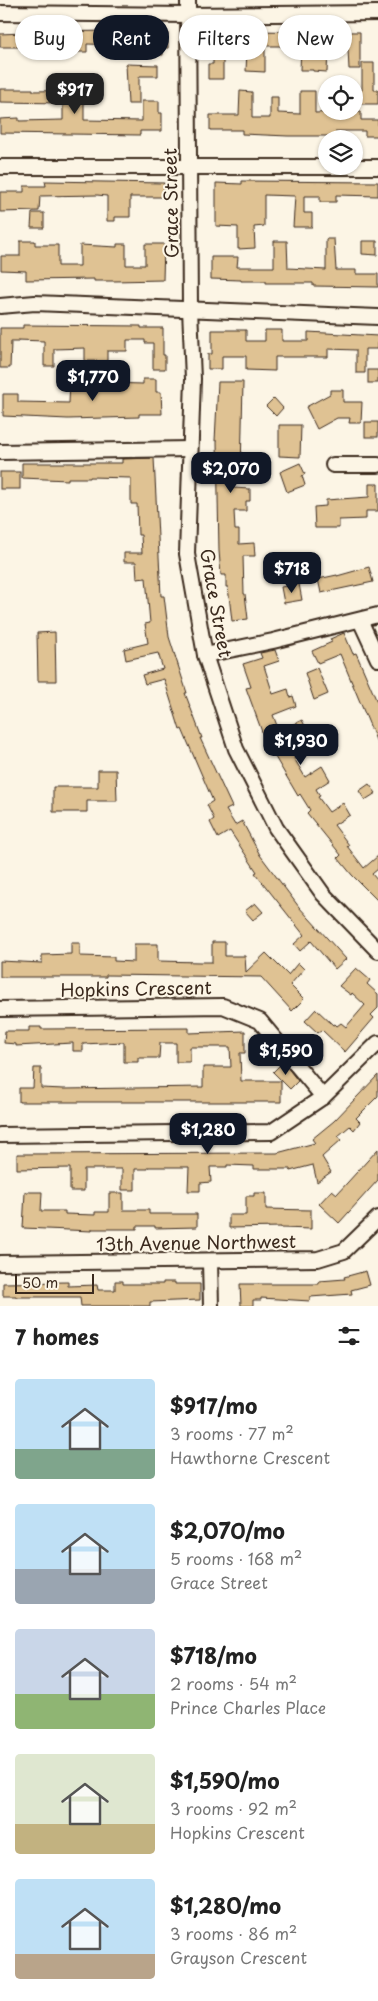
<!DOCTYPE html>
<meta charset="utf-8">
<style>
:root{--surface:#fff;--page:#f6f6f6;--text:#222;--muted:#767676;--accent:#111827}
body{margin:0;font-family:"Playpen Sans",sans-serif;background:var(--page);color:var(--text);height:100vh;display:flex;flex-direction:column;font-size:19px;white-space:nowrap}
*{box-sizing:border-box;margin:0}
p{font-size:16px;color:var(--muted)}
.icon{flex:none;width:28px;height:28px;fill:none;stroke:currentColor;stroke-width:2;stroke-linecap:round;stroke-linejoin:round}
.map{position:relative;height:1306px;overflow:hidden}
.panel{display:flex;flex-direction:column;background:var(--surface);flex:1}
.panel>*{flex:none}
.hud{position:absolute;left:15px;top:15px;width:349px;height:45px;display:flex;gap:10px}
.buttons{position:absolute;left:318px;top:75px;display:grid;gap:10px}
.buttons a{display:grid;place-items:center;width:45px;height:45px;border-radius:50%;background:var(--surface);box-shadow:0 1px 4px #0004;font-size:25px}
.scale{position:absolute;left:15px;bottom:12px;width:79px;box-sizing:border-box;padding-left:5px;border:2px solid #3b2a1e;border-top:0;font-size:14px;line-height:18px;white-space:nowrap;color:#3b2a1e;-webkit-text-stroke:4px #fcf5e5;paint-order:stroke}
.price{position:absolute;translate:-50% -42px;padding:0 11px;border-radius:10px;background:var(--accent);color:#fff;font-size:16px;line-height:32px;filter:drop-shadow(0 1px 2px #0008)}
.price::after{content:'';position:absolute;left:50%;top:30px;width:15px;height:11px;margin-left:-8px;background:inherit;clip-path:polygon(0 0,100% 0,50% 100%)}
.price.on{background:#222;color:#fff}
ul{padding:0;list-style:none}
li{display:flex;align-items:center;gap:15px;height:125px;padding:0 15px}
li span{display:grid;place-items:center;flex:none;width:140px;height:100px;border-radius:5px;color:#555}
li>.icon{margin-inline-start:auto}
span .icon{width:60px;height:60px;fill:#fffc;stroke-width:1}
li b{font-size:21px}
h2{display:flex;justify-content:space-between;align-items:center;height:60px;padding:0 15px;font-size:21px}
.chip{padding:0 18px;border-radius:22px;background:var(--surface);box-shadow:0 1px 4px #0004;font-size:18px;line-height:45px}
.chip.on{background:var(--accent);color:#fff}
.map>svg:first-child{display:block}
</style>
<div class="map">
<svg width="378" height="1306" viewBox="0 0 378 1306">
<rect width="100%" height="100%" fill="#fcf5e5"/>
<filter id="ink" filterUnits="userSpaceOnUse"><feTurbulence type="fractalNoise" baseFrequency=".02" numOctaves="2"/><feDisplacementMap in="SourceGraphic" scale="10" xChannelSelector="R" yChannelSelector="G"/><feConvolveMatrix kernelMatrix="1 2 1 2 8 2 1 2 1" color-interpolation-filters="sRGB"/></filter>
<g filter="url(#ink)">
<g fill="#dfc293" stroke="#3b2a1e">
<path d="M118 31H138V34L168 32V48H163V55H152V46L87 44V52H74V47H0V34L23 33V32Z"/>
<path d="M240 31 360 32V69H349L348 49H328L327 72 313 71V70H300L301 46H265V72L246 71 247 50H223V79H208V64H213V34H240Z"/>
<path d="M362 63H374V90H378V104H354V91L362 90Z"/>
<path d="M126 64 158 65V76H140L139 78V104H128Z"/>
<path d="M0 89H33V91L92 90V100H84V120L142 121V101H159V113H162V131H140V135L0 133V119L19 118V121L63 120V105L62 103 0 102Z"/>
<path d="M240 91 252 92V118H270V97H278V113L300 114V91H315V113L361 111V120H378V136H365V131H336V136H288L242 134V130H210V115H239Z"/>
<path d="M45 181 164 183V197H130V217H115V221H107V196L97 195 40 196 39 211 0 212V192H24V186H46Z"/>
<path d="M242 181 378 182V196L336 195V202H320V196H304V213H312V227H293L295 196 264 195V226L254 227 255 248 238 249V227L216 226V183L242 184Z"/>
<path d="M32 213H44V228H31Z"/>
<path d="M326 239H334L336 270H356V274H378V287L313 286V283H266V281H241V280L211 279V257H238L237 267H274V241H287L288 268 326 270Z"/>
<path d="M20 241H35V245H58V266H80V245L117 247V244H126V265H145V244H164L163 280 114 281H94V279L26 280V271L1 270V256H20Z"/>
<path d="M362 241H377V255L362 254Z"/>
<path d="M23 325 141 326V328H163V355H165V369H153V343H145V340H127V351H107V361H85V348L54 349V366H44V341L18 340V342H11L10 368H0V328H23Z"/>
<path d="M212 330H246V341H265V330H282V341H308V332L378 336V349H365V373H356V350L328 349V357H275V371L246 370V356H222V369H208V354H212Z"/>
<rect x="368" y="370" width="10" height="13"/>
<path d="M143 379H156V392H161L162 414H139V417L68 419 3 416V394H18V402L69 403 70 382 107 380V383L143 384Z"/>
<path d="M218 382H243L241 472H232L233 488 250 489V501H246V511H234L235 530H239V544L254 543 255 556H243L244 594H245L248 619 232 621 228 587H226V575H221L219 551 217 441H215Z"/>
<path d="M330 390H343V402H362L361 423H349L350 418H337L317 429 306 407 330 394Z"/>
<path d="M274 398 283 408 276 416 266 406Z"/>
<rect x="365" y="422" width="13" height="15"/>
<path d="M279 425H301L300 457 279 456Z"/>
<path d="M154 458 161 596H164L169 637 187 693H185L202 738H200L232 807 226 810 235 825 242 821 260 855 299 907 346 959 335 969 311 941 300 951 294 944 304 935 255 873 257 872 230 831 218 838 210 822 214 819 207 805 213 801 182 729 180 730 164 679 145 684 142 675 163 669 158 653 126 660 124 649 148 643 145 624 150 623 146 578 137 579 136 562H124V553H142L141 535H138L137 504H131V478L90 477V478H68V480L22 478V463H122V459Z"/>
<path d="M300 463 305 474 302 476 305 485 287 492 280 472Z"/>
<rect x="0" y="472" width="20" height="17"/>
<path d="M369 484H378V511H366V519L339 520V528H315L314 507 326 506V500L369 497Z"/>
<path d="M369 567 373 582 321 593 318 579 337 575V576Z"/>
<path d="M299 584 302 600 284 603 281 587Z"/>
<path d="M55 632 56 681H38L37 633Z"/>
<path d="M344 633 353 654 356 653 378 704V745L340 654 318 663 312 651 332 642 330 639Z"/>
<path d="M275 650 279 661 264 666 273 694 288 689 290 697 293 696 296 706 273 715 279 731 302 720 307 730 292 737 302 754 294 758 305 777 322 766 330 780 316 789 320 796 318 797 329 812 343 803 350 815 334 825 349 845 347 846 364 868 378 856V869L372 874 378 881V901L352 875 338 858 341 855 307 813 310 810 300 794 298 796 265 740 246 688 251 687 243 664 262 658 260 653Z"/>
<path d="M317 668 328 694 314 700 305 673Z"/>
<path d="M98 770H116L117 801H87V812H53V787H98Z"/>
<path d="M369 784 376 793 365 800 359 791Z"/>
<path d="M255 903 263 912 253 920 245 911Z"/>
<path d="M212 942H225V956H245L246 972 266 953 288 975 298 963 304 969 290 985 304 999 292 1011 261 977 106 975V977H0V961L42 963V955L71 954V943H80V956L114 957V961L134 962V944H158V961L200 962H212Z"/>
<path d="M356 968 370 980 367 984 378 994V1008L371 1015 374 1018 345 1052 322 1030 318 1033 305 1021 316 1009 333 1025 335 1024 337 1026 341 1023 346 1027 365 1005 352 993 351 995 339 986Z"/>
<path d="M29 1027H41V1029L189 1028V1033L245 1031V1053H240L241 1081H281V1102H19V1088H33L34 1068H41V1088L64 1089 203 1087V1067H231L230 1047H190V1062H176V1043H160L159 1058H138V1062H124V1042L83 1044V1051H73V1043L16 1046V1044L4 1043 5 1031H29Z"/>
<path d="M283 1062 298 1081 290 1089 273 1072Z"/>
<path d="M378 1075V1096L356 1118 360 1122 354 1130 350 1126 338 1136 341 1140 322 1157 331 1172 317 1182 313 1165 290 1171V1169H254V1166L227 1165V1167H210L211 1182 200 1183V1191H188L189 1167H148V1169H135V1190H122V1169H84V1191H70V1168L17 1169V1154L277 1153 315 1143 312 1139 334 1121Z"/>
<path d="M378 1149V1180L339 1223 319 1204 332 1190 337 1194Z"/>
<path d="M25 1192H42L41 1211H65V1214L95 1215V1212H109V1193H123V1210H149V1214H197V1227L155 1228V1226H137V1229H92V1231L23 1228Z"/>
<path d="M254 1193H266V1209L311 1210V1229L281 1228V1227L229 1228V1215H246V1196H254Z"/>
<path d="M366 1271 370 1285 351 1290 352 1294 310 1297V1301L261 1298V1300H253V1306H241L240 1284H319V1281L345 1279 344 1277Z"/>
<path d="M115 1281H123V1284H163V1282H175V1284H200V1300L150 1302V1306H81L80 1297H16V1296H3V1283L68 1282V1286L97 1285 98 1290H115Z"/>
</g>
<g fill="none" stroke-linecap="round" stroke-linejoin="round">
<g stroke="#3b2a1e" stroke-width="18">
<g id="minor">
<path d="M188 0 190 309 193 379 187 554 205 655 236 749 276 828 323 894 378 951"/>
<path d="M0 13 188 15 378 13"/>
<path d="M0 167H378"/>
<path d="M0 306 35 303 378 317"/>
<path d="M0 452 190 449"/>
<path d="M333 465H378"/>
<path d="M360 620 378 659"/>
<path d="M205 655 273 641 378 615"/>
<path d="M0 1009 223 1006 260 1021 323 1097"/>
<path d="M0 1135 271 1132 323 1097 378 1043"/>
<path d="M210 1261 211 1306"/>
<path d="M0 1263 318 1259 344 1251 378 1218"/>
</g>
</g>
<use href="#minor" stroke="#fcf5e5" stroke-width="14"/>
</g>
</g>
<g text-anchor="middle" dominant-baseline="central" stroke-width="4" stroke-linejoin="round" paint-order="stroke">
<g font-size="18" fill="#3b2a1e" stroke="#fcf5e5">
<text transform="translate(170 203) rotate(-91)">Grace Street</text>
<text transform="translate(217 603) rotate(80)">Grace Street</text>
<text transform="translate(136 988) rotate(-1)">Hopkins Crescent</text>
<text transform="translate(196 1242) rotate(-1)">13th Avenue Northwest</text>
</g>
</g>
</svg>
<div class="buttons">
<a><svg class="icon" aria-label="locate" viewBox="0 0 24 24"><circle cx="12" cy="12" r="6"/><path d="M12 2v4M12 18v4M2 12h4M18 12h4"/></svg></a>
<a><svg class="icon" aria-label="layers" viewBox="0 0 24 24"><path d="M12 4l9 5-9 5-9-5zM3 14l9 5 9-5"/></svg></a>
</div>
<div class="scale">50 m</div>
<b class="price on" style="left:75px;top:115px">$917</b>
<b class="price" style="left:93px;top:402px">$1,770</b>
<b class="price" style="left:231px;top:494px">$2,070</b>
<b class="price" style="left:292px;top:594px">$718</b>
<b class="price" style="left:301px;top:766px">$1,930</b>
<b class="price" style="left:286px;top:1076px">$1,590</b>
<b class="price" style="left:208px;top:1155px">$1,280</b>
<div class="hud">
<a class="chip">Buy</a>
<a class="chip on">Rent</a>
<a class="chip">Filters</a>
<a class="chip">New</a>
</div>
</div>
<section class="panel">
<h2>7 homes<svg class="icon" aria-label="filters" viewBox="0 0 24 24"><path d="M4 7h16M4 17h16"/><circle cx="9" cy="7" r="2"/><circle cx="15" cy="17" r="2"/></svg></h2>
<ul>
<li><span style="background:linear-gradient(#bfe0f5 70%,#7fa58c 0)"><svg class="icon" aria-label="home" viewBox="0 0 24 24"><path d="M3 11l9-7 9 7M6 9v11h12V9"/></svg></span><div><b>$917/mo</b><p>3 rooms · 77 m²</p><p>Hawthorne Crescent</p></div></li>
<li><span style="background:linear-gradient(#bfe0f5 65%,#9aa5b1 0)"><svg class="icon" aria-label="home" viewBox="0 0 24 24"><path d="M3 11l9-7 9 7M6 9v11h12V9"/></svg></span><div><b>$2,070/mo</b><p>5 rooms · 168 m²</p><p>Grace Street</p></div></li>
<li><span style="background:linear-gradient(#c9d6e8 65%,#8fb573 0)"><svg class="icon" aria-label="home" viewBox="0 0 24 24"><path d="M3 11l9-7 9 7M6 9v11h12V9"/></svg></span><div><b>$718/mo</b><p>2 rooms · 54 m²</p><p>Prince Charles Place</p></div></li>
<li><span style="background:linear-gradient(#dfe7d0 70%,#c2b280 0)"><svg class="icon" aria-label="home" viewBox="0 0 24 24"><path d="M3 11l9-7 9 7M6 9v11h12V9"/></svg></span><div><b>$1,590/mo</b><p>3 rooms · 92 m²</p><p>Hopkins Crescent</p></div></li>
<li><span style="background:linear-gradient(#bfe0f5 75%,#b9a48a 0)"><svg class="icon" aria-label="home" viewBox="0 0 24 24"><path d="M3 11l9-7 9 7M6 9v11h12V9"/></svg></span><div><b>$1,280/mo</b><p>3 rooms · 86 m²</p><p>Grayson Crescent</p></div></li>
</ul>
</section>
